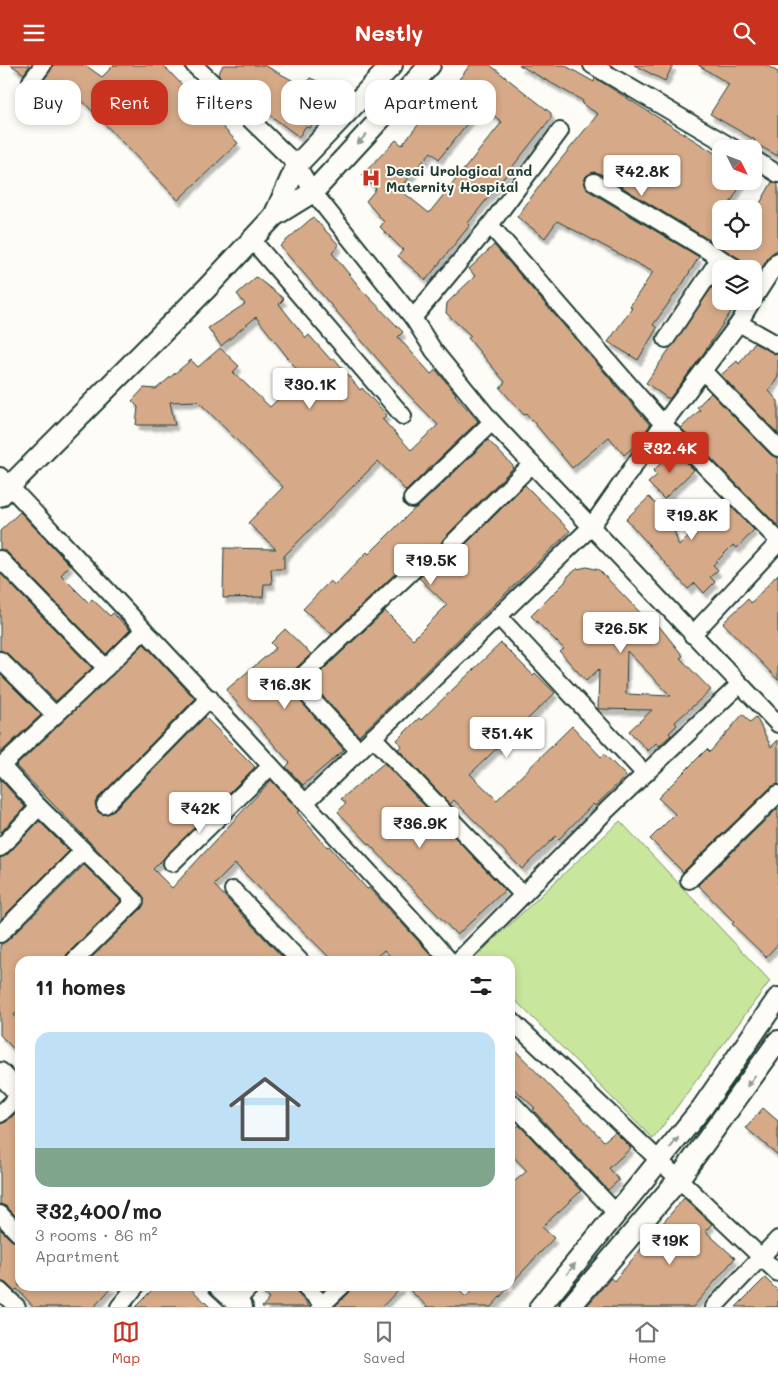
<!DOCTYPE html>
<meta charset="utf-8">
<style>
:root{--surface:#fff;--page:#f2f2f2;--text:#222;--muted:#767676;--line:#e0e0e0;--accent:#c8321e}
body{margin:0;font-family:Mali,sans-serif;background:var(--page);color:var(--text);height:100vh;display:flex;flex-direction:column;font-size:19px;white-space:nowrap}
*{box-sizing:border-box;margin:0}
p{font-size:16px;color:var(--muted)}
.icon{flex:none;width:28px;height:28px;fill:none;stroke:currentColor;stroke-width:2;stroke-linecap:round;stroke-linejoin:round}
.map{position:relative;flex:1;overflow:hidden}
.side{position:absolute;left:15px;top:891px;width:500px;height:335px;display:flex;flex-direction:column;background:var(--surface);border-radius:15px;box-shadow:0 2px 8px #0003}
.side>*{flex:none}
.top-card{position:absolute;left:15px;top:15px;width:500px;height:45px;display:flex;gap:10px}
.needle{width:32px;rotate:132deg}
.fabs{position:absolute;left:712px;top:75px;display:grid;gap:10px}
.fabs a{display:grid;place-items:center;width:50px;height:50px;border-radius:10px;background:var(--surface);box-shadow:0 2px 8px #0003;font-size:25px}
.price{position:absolute;translate:-50% -42px;padding:0 11px;border-radius:5px;background:#fff;color:#222;font-size:16px;line-height:32px;filter:drop-shadow(0 1px 2px #0008)}
.price::after{content:'';position:absolute;left:50%;top:30px;width:15px;height:11px;margin-left:-8px;background:inherit;clip-path:polygon(0 0,100% 0,50% 100%)}
.price.current{background:var(--accent);color:#fff}
ul{padding:0;list-style:none}
li{display:grid;align-content:center;gap:10px;height:265px;padding:0 20px}
li+li{border-top:1px solid var(--line)}
li span{display:grid;place-items:center;height:155px;border-radius:15px;color:#555}
li>.icon{margin-inline-start:auto}
span .icon{width:90px;height:90px;fill:#fffc;stroke-width:1}
li b{font-size:21px}
h2{display:flex;justify-content:space-between;align-items:center;height:60px;padding:0 20px;font-size:21px}
.pill{padding:0 18px;border-radius:15px;background:var(--surface);box-shadow:0 2px 8px #0003;font-size:18px;line-height:45px}
.pill.current{background:var(--accent);color:#fff}
header{display:flex;justify-content:space-between;align-items:center;height:65px;padding:0 20px;background:var(--accent);color:#fff;font-size:22px;font-weight:800}
.menu{display:flex;justify-content:space-around;align-items:center;height:70px;border-top:1px solid var(--line);background:var(--surface);font-size:14px;color:var(--muted)}
.menu a{display:grid;justify-items:center;gap:2px}
.menu .current{color:var(--accent)}
.map>svg:first-child{display:block}
</style>
<header><svg class="icon" aria-label="menu" viewBox="0 0 24 24"><path d="M4 6h16M4 12h16M4 18h16"/></svg>Nestly<svg class="icon" aria-label="search" viewBox="0 0 24 24"><circle cx="10" cy="10" r="6"/><path d="M15 15l6 6"/></svg></header>
<div class="map">
<svg width="778" height="1242" viewBox="0 0 778 1242">
<defs>
<filter id="shadow"><feDropShadow dx="3" dy="5.5" stdDeviation="1" flood-color="#0004"/></filter>
</defs>
<rect width="100%" height="100%" fill="#fdfcf7"/>
<filter id="ink" filterUnits="userSpaceOnUse"><feTurbulence type="fractalNoise" baseFrequency=".02" numOctaves="2"/><feDisplacementMap in="SourceGraphic" scale="10" xChannelSelector="R" yChannelSelector="G"/><feConvolveMatrix kernelMatrix="1 2 1 2 8 2 1 2 1" color-interpolation-filters="sRGB"/></filter>
<g filter="url(#ink)">
<path fill="#c9e69d" stroke="#749268" d="M620 756 770 916 653 1074 510 930V896H476L473 894Z"/>
<g fill="#d6aa88" stroke="#1f3d34" fill-rule="evenodd" filter="url(#shadow)">
<path d="M11 0H30L24 9Z"/>
<path d="M53 0H85L102 12 114 0H163L238 78 178 135 70 23 61 35 40 21Z"/>
<path d="M223 0H264L303 21 310 13 333 23 310 63 305 62 299 72 227 18 218 10Z"/>
<path d="M470 0H490L551 48V53L468 158 470 160 426 215 398 191 403 185 380 162 384 157 366 136 376 124 362 110 396 75 402 80 454 15 457 17ZM481 41 502 57 429 148 399 124 431 87 439 94Z"/>
<path d="M519 0H564L594 17 595 13 721 92V116H743L727 144H721V176H754V149L772 117 778 119V184L770 190 760 206 599 108 594 107 586 111 584 117 589 126 699 192 683 218 653 260 657 263 638 295 608 277 632 243 630 241 653 207 557 156 545 173 517 152 543 116 598 49 582 39 583 36Z"/>
<path d="M634 0H673L665 16Z"/>
<path d="M698 0H766L778 7V91L754 78 755 75 710 49 729 19Z"/>
<path d="M313 152 339 180 332 188 361 224 403 267 398 272 431 309 436 305 456 329 455 330 478 356 406 426 378 396 284 491V504H271L272 519H264L263 532 223 533 224 483 276 484 248 458 283 422 198 336 170 337 175 360H136L138 342 132 336 144 323 156 324 191 295 198 302 220 283 239 301 233 307 270 342 302 311 256 252 221 281 208 263 245 239 237 229 256 212 284 234 279 239 306 273 309 270 331 295 334 293 360 325 362 323 387 350 382 354 411 385 438 360 406 327 280 181Z"/>
<path d="M494 180 650 360 636 380 624 390 609 372 572 403 526 348 524 350 500 323 505 317 468 273 471 271 446 248 447 238 475 211 469 204Z"/>
<path d="M721 209V236H738L701 292 670 333H667L646 318Z"/>
<path d="M754 278 778 290V312L769 326 778 336V369L721 310 737 296 739 299Z"/>
<path d="M711 328 771 390 778 393V461L681 363 700 345 697 342Z"/>
<path d="M488 375 514 402 444 473 441 478 444 487 449 490 458 487 525 420 570 466 359 671 310 617 385 546 413 574 447 540 419 513 436 497 439 487 431 480 422 483 332 569 303 544 330 516 335 520 367 487 369 489 414 444 419 441Z"/>
<path d="M674 385 694 405 664 434 648 418 657 410 653 406Z"/>
<path d="M649 432 671 456 679 481 723 433 754 465 737 483 733 480 713 500 718 505 710 512 715 517 704 528 695 518 688 524 626 454Z"/>
<path d="M20 447 70 500 61 510 89 538 92 534 110 551 113 548 130 565 106 589 7 487 0 484V466Z"/>
<path d="M587 502 599 505 656 564 659 561 683 591 680 593 711 625 675 657 677 660 669 668 671 670 659 681 656 678 648 686 629 666 652 645 598 644 599 604 586 616 560 587 564 584 531 551 565 517 568 511 577 504ZM627 586 671 631 626 629Z"/>
<path d="M0 508 92 603 56 636 7 588 0 585Z"/>
<path d="M778 509V615L723 558 748 534 751 538Z"/>
<path d="M285 564 311 589 289 610 286 620 344 685 303 720 286 702 290 698 226 625 276 583 271 578Z"/>
<path d="M501 578 533 610 535 608 555 628 470 709 497 735 572 661 601 692 604 689 626 711 595 741 593 739 559 774 556 771 522 804 454 735 450 739 398 684 402 681 397 675 419 653 421 655Z"/>
<path d="M144 579 195 634 98 733 95 738 98 747 103 750 112 747 205 652 255 702 153 804 172 823 271 715 299 746 297 747 327 782 329 781 367 824 369 823 437 896H395L384 885 372 896H333L235 799 214 820 286 896H88L142 843 144 833 16 701Z"/>
<path d="M0 609 41 650 0 688Z"/>
<path d="M743 649 750 657 756 652 771 682 778 675V719L771 722 683 807 650 774 675 749 658 733 707 684 710 687Z"/>
<path d="M384 698 505 825 457 870 338 747 346 738 341 734Z"/>
<path d="M0 714 25 742 0 768Z"/>
<path d="M778 743V879L766 892 732 859 734 857 698 820Z"/>
<path d="M39 756 69 786 1 854 0 793 7 790Z"/>
<path d="M84 800 121 836 67 889 64 896H20V944L14 950 20 957V990L0 970V880L7 876Z"/>
<path d="M510 980 604 1076 615 1067 631 1083 609 1103 619 1115 608 1125 535 1047 533 1044 535 1043 510 1020Z"/>
<path d="M763 1043 778 1056V1090L746 1063Z"/>
<path d="M17 1047 20 1050V1156L7 1142 0 1139V1059L6 1057Z"/>
<path d="M519 1060 581 1126 542 1162 554 1173 510 1220V1120L527 1106 510 1088V1067Z"/>
<path d="M684 1133 712 1159 705 1166 735 1193 693 1242H586L611 1213 614 1216Z"/>
<path d="M0 1164 11 1175 20 1178 19 1221H113L94 1242H34L17 1224 14 1226 6 1218 0 1216Z"/>
<path d="M765 1213 778 1226V1242H736Z"/>
<path d="M156 1221H188L210 1242H135Z"/>
<path d="M261 1221H294L297 1228 310 1242H262L269 1234 260 1225Z"/>
<path d="M352 1221H402L382 1242H334L349 1228Z"/>
<path d="M405 1221H454L466 1232 476 1221H510L491 1242H428Z"/>
</g>
<g fill="none" stroke-linecap="round" stroke-linejoin="round">
<g stroke="#1f3d34" stroke-width="20">
<g id="minor">
<path d="M194 0 297 100 313 127 413 253 434 286 492 357 778 659"/>
<path d="M592 0 735 84"/>
<path d="M31 16 43 0"/>
<path d="M754 94 778 109"/>
<path d="M594 117 738 204"/>
<path d="M490 160 663 359 778 475"/>
<path d="M252 175 403 351"/>
<path d="M754 233 778 196"/>
<path d="M413 253 490 160 560 66"/>
<path d="M739 258 778 280"/>
<path d="M666 274 720 193"/>
<path d="M703 306 778 383"/>
<path d="M0 411C151 572 302 732 450 896"/>
<path d="M412 434 492 357"/>
<path d="M451 480 532 399"/>
<path d="M0 494 106 603"/>
<path d="M499 552 645 709"/>
<path d="M692 570 778 478"/>
<path d="M0 595 55 650"/>
<path d="M373 672 523 830"/>
<path d="M359 686 296 617 429 490"/>
<path d="M0 699 39 742 135 836 74 896"/>
<path d="M0 702 106 603 143 566"/>
<path d="M306 737 591 462 663 359 739 258 752 236"/>
<path d="M105 740 210 633"/>
<path d="M0 783 39 742"/>
<path d="M172 798 271 701"/>
<path d="M689 815 778 729"/>
<path d="M233 825 300 896"/>
<path d="M0 869 83 786"/>
<path d="M458 896 608 744 739 620"/>
<path d="M510 954 778 1208"/>
<path d="M510 1036 616 1148"/>
<path d="M0 1049 20 1030"/>
<path d="M0 1149 18 1168"/>
<path d="M304 1221 323 1239"/>
<path d="M0 1226 17 1242"/>
<path d="M236 1236 251 1221"/>
<path d="M119 1242 136 1221"/>
<path d="M320 1242 342 1221"/>
<path d="M714 1242 778 1174"/>
</g>
</g>
<g stroke="#1f3d34" stroke-width="24">
<g id="tertiary">
<path d="M274 151 297 100 392 0"/>
<path d="M0 431 207 223 274 151 313 127 430 0"/>
<path d="M0 1008 20 1029"/>
<path d="M219 1221 242 1242"/>
<path d="M540 1242 702 1043 778 933"/>
<path d="M570 1242 678 1115 778 976"/>
</g>
</g>
<use href="#minor" stroke="#fdfcf7" stroke-width="16"/>
<use href="#tertiary" stroke="#fdfcf7" stroke-width="20"/>
</g>
<defs><path id="oneway-solid" d="M-6-.8H1V-3.2L6.5 0L1 3.2V.8H-6Z" transform="scale(1.25)"/></defs>
<g fill="#8e9c96">
<use href="#oneway-solid" transform="translate(362 74) rotate(133)"/>
<use href="#oneway-solid" transform="translate(751 1016) rotate(126)"/>
<use href="#oneway-solid" transform="translate(674 1078) rotate(-51)"/>
<use href="#oneway-solid" transform="translate(571 1204) rotate(-52)"/>
</g>
</g>
<defs>
<g id="hospital-bare" transform="scale(1.5)"><path d="M-5-5h3v3.5h4V-5h3V5h-3V1.5h-4V5h-3Z" fill="#c8321e" stroke="#fdfcf7" stroke-width="2.5" paint-order="stroke"/></g>
</defs>
<g fill-rule="evenodd">
<use href="#hospital-bare" x="371" y="113"/>
</g>
<g text-anchor="middle" dominant-baseline="central" stroke-width="4" stroke-linejoin="round" paint-order="stroke">
<g font-size="14" font-weight="bold" fill="#1f3d34" stroke="#fdfcf7" text-anchor="start">
<text x="386" y="105">Desai Urological and<tspan x="386" dy="16">Maternity Hospital</tspan></text>
</g>
</g>
</svg>
<div class="fabs">
<a><svg class="needle" viewBox="-14 -14 28 28"><path d="M0-13l5 13h-10z" fill="#e53935"/><path d="M0 13l5-13h-10z" fill="#767676"/></svg></a>
<a><svg class="icon" aria-label="locate" viewBox="0 0 24 24"><circle cx="12" cy="12" r="6"/><path d="M12 2v4M12 18v4M2 12h4M18 12h4"/></svg></a>
<a><svg class="icon" aria-label="layers" viewBox="0 0 24 24"><path d="M12 4l9 5-9 5-9-5zM3 14l9 5 9-5"/></svg></a>
</div>
<b class="price" style="left:642px;top:132px">₹42.8K</b>
<b class="price" style="left:310px;top:345px">₹30.1K</b>
<b class="price current" style="left:670px;top:409px">₹32.4K</b>
<b class="price" style="left:692px;top:476px">₹19.8K</b>
<b class="price" style="left:431px;top:521px">₹19.5K</b>
<b class="price" style="left:621px;top:589px">₹26.5K</b>
<b class="price" style="left:285px;top:645px">₹16.3K</b>
<b class="price" style="left:507px;top:694px">₹51.4K</b>
<b class="price" style="left:200px;top:769px">₹42K</b>
<b class="price" style="left:420px;top:784px">₹36.9K</b>
<b class="price" style="left:670px;top:1201px">₹19K</b>
<div class="top-card">
<a class="pill">Buy</a>
<a class="pill current">Rent</a>
<a class="pill">Filters</a>
<a class="pill">New</a>
<a class="pill">Apartment</a>
</div>
<section class="side">
<h2>11 homes<svg class="icon" aria-label="filters" viewBox="0 0 24 24"><path d="M4 7h16M4 17h16"/><circle cx="9" cy="7" r="2"/><circle cx="15" cy="17" r="2"/></svg></h2>
<ul>
<li><span style="background:linear-gradient(#bfe0f5 75%,#7fa58c 0)"><svg class="icon" aria-label="home" viewBox="0 0 24 24"><path d="M3 11l9-7 9 7M6 9v11h12V9"/></svg></span><div><b>₹32,400/mo</b><p>3 rooms · 86 m²</p><p>Apartment</p></div></li>
</ul>
</section>
</div>
<nav class="menu">
<a class="current"><svg class="icon" aria-label="map" viewBox="0 0 24 24"><path d="M3 6l6-2 6 2 6-2v14l-6 2-6-2-6 2zM9 4v14M15 6v14"/></svg>Map</a>
<a><svg class="icon" aria-label="saved" viewBox="0 0 24 24"><path d="M7 4h10v16l-5-4-5 4z"/></svg>Saved</a>
<a><svg class="icon" aria-label="home" viewBox="0 0 24 24"><path d="M3 11l9-7 9 7M6 9v11h12V9"/></svg>Home</a>
</nav>
